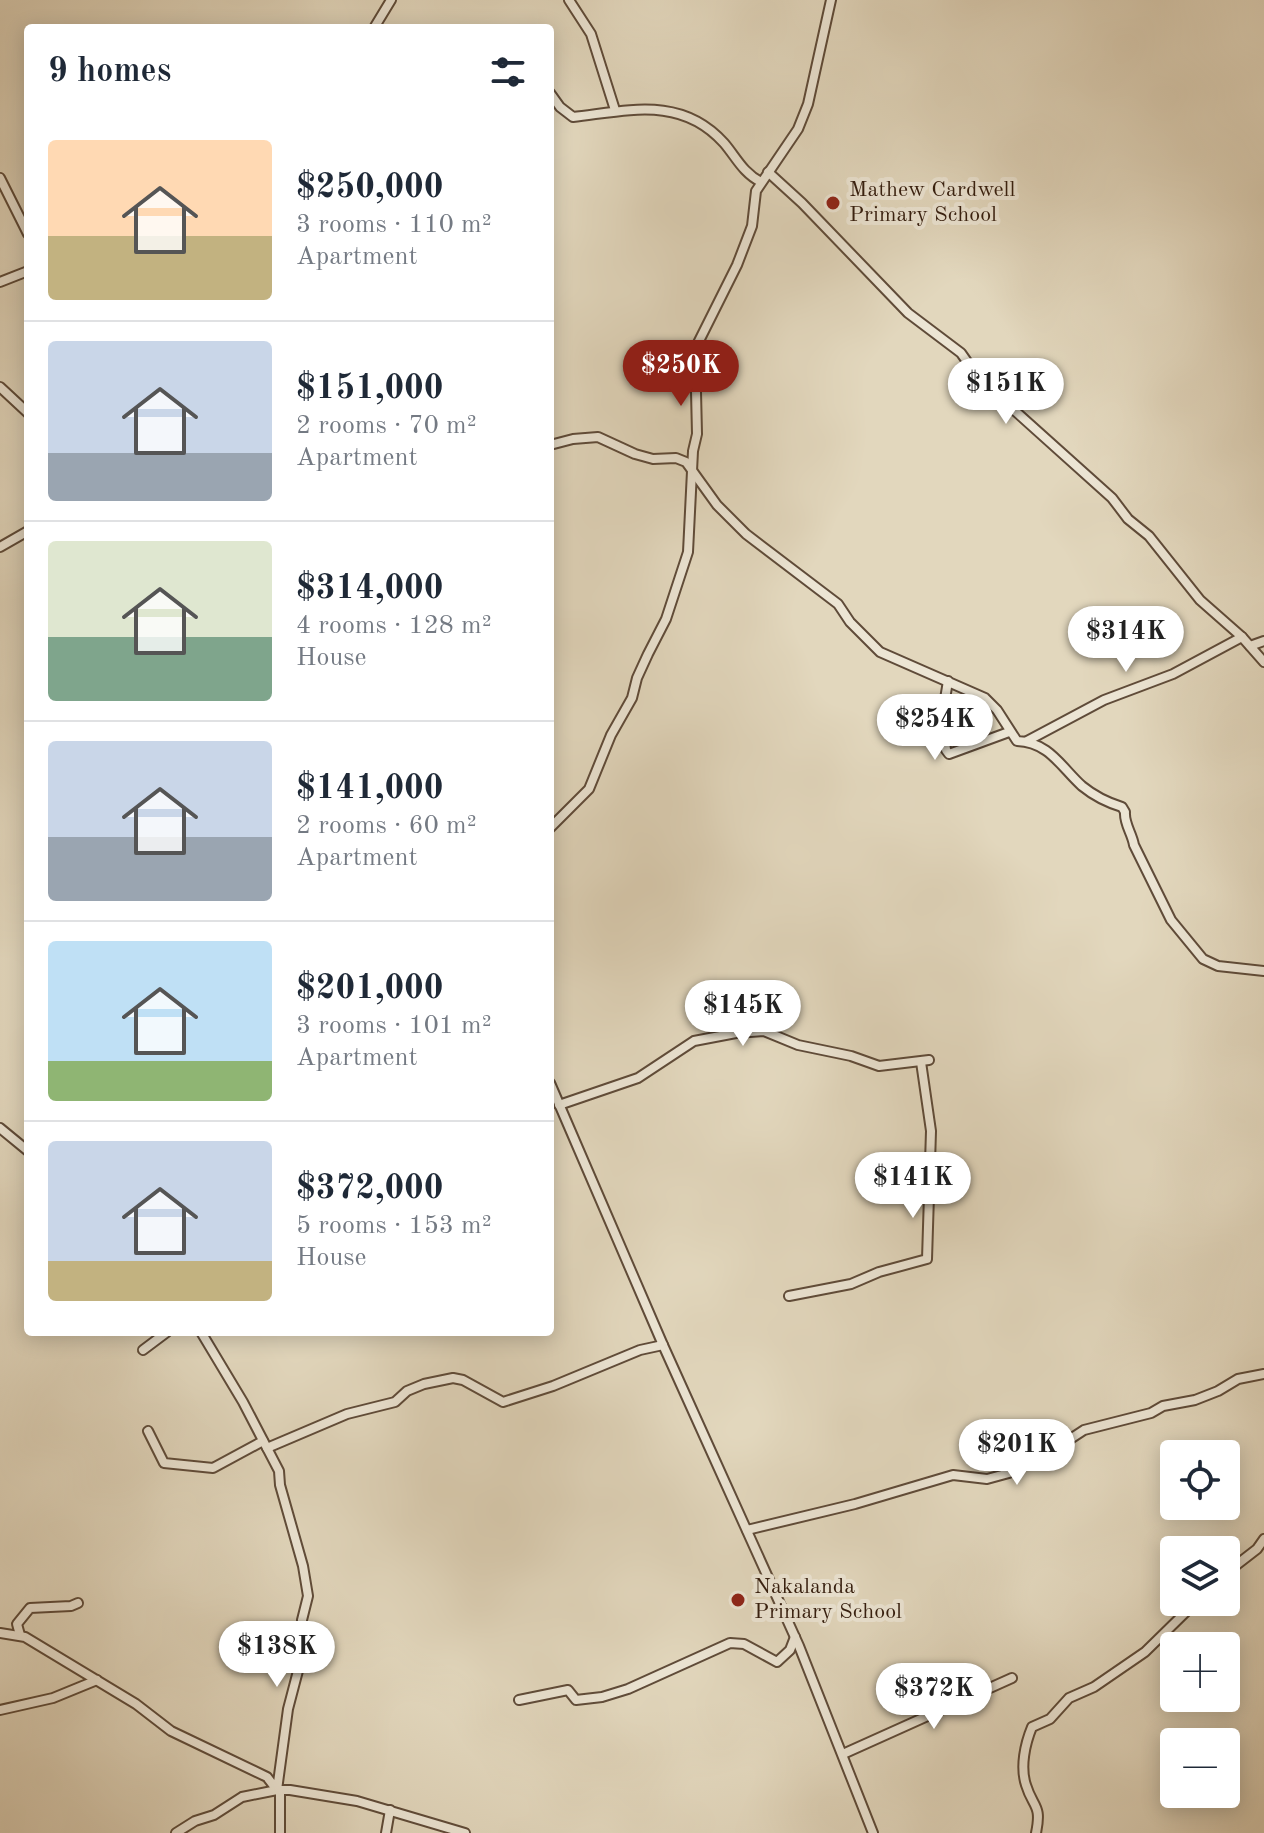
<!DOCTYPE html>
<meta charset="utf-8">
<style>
:root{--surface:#fff;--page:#f2f2f3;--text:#1f2937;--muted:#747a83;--line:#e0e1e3;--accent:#8f2418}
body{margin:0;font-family:"Old Standard TT",serif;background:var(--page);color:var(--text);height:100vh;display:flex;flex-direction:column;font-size:30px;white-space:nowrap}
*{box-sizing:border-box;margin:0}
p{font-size:26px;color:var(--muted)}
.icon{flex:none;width:44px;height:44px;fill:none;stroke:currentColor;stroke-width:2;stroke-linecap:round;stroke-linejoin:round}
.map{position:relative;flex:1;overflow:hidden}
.drawer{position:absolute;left:24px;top:24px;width:530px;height:1312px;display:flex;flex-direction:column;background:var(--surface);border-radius:8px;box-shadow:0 4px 20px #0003}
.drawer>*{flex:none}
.fabs{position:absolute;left:1160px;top:1440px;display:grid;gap:16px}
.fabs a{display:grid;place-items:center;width:80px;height:80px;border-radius:8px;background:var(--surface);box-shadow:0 4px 20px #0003;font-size:40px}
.price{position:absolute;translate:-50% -68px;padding:0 18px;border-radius:28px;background:#fff;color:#222;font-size:26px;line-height:52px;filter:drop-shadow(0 2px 4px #0008)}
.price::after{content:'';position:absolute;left:50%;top:48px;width:24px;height:18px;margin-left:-12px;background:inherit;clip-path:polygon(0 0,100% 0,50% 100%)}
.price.active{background:var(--accent);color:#fff}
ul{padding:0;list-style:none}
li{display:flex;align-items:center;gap:24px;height:200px;padding:0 24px}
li+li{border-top:2px solid var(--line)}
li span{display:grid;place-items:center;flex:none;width:224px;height:160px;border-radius:8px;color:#555}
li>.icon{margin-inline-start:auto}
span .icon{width:96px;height:96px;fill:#fffc;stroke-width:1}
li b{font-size:34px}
h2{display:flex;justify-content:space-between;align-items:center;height:96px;padding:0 24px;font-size:34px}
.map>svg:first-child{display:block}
</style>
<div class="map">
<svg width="1264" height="1833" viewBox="0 0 1264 1833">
<rect width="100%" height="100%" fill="#e2d7bd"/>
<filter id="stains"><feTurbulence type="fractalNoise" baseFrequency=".0025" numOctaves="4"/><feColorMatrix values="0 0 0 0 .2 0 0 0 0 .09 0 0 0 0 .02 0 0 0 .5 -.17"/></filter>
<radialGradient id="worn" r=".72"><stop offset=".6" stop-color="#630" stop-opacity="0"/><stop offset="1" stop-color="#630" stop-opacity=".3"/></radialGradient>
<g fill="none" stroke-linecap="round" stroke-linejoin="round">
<g stroke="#5f4b39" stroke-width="12">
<g id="minor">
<path d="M569 0 591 34 615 110"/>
<path d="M374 28 391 0"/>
<path d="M550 93 560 107 573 117C627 111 681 95 724 143 736 157 743 173 761 182"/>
<path d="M768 172 802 203 908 313 961 353 982 383 994 392 1112 498 1128 519 1149 536 1200 600 1242 637 1264 662"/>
<path d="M0 178 28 234"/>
<path d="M0 282 28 271"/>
<path d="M0 387 28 413"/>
<path d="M550 445 573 439 598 437 635 454 653 459 676 458 686 462 717 505 746 534 838 604 850 622 880 652 985 698 997 710 1017 741C1049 742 1061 767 1082 786 1093 795 1109 803 1122 807L1125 812C1124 824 1132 833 1134 845L1171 920 1203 959 1218 966 1264 971"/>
<path d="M0 547 28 531"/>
<path d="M1250 646 1264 641"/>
<path d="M948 681 942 717 946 750 949 754 1009 732"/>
<path d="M1027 741 1104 700 1173 674 1242 637"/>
<path d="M550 828 589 789 611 735 632 698 637 678 648 654 666 619 688 552 693 451 697 434 695 349 737 265 752 226 756 191 798 129 808 104 831 0"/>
<path d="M550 1083 663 1345 799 1646 873 1833"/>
<path d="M559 1105 638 1078 694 1041 736 1033 764 1031 798 1045 851 1056 879 1066 929 1060"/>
<path d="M0 1128 28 1151"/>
<path d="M789 1296 851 1284 879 1272 927 1259 931 1131 921 1062"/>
<path d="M143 1350 167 1332"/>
<path d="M148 1431 164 1463 213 1468 263 1441"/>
<path d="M267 1448 347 1414 395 1402 407 1391 424 1384 453 1378 463 1380 503 1402 553 1386 640 1350 663 1345"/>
<path d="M747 1530 855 1504 953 1475 987 1479 1009 1473 1019 1460 1052 1451 1084 1430 1151 1413 1163 1406 1195 1400 1218 1391 1238 1379 1264 1374"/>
<path d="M1226 1573 1257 1549 1264 1539"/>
<path d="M0 1633 25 1637 136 1704 171 1731 267 1777 277 1790 288 1709 299 1667 302 1620 308 1596 303 1566 280 1485 279 1471 243 1402 201 1332"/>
<path d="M20 1635 17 1624 30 1608 71 1606 78 1603"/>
<path d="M519 1700 568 1690 576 1700 602 1697 628 1689 730 1643 744 1644 777 1662 790 1650 795 1637"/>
<path d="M0 1710 53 1698 97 1680"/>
<path d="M843 1754 1012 1678"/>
<path d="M280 1790V1833"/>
<path d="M176 1833 195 1821 214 1815 242 1797 277 1790H290L357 1801 465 1833"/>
<path d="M386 1833 390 1810"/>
<path d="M1036 1833C1042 1804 1033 1808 1026 1785 1020 1767 1025 1744 1032 1727L1050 1719 1069 1698 1094 1687 1145 1652 1196 1602"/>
</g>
</g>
<use href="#minor" stroke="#ece5d4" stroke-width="8"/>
</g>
<g fill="#8f2418" stroke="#ece5d4" stroke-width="3">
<circle cx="833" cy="203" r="8"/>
<circle cx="738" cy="1600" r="8"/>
</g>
<g text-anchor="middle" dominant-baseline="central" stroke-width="8" stroke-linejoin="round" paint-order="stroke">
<g font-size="22" fill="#331c0d" stroke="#ece5d4" text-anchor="start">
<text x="849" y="190">Mathew Cardwell<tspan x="849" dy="25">Primary School</tspan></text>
<text x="754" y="1587">Nakalanda<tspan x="754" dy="25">Primary School</tspan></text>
</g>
</g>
<rect width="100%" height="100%" filter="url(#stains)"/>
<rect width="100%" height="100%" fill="url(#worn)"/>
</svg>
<div class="fabs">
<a><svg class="icon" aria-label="locate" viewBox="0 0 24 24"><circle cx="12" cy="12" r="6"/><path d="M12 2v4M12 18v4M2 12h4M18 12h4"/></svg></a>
<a><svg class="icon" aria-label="layers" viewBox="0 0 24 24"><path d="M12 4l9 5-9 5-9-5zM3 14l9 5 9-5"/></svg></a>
<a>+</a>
<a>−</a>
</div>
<b class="price active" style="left:681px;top:408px">$250K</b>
<b class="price" style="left:1006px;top:426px">$151K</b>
<b class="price" style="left:1126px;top:674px">$314K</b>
<b class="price" style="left:935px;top:762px">$254K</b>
<b class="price" style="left:743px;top:1048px">$145K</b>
<b class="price" style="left:913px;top:1220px">$141K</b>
<b class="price" style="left:1017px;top:1487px">$201K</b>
<b class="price" style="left:277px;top:1689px">$138K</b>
<b class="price" style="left:934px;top:1731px">$372K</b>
<section class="drawer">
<h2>9 homes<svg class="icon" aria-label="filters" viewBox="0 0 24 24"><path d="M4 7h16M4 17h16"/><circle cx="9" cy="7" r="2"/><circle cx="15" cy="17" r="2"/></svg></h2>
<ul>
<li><span style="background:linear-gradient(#ffd9b3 60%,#c2b280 0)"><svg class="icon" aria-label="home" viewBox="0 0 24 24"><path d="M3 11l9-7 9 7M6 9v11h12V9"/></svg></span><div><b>$250,000</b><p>3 rooms · 110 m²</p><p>Apartment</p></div></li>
<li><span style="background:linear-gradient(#c9d6e8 70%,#9aa5b1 0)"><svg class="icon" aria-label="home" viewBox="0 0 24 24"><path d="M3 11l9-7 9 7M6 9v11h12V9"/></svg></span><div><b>$151,000</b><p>2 rooms · 70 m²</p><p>Apartment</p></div></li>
<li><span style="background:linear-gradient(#dfe7d0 60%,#7fa58c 0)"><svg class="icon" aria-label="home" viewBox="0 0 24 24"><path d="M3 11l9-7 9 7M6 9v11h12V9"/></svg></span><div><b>$314,000</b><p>4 rooms · 128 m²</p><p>House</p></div></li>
<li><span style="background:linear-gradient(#c9d6e8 60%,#9aa5b1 0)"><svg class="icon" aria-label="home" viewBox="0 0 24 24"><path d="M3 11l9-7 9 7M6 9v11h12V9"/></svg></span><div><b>$141,000</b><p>2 rooms · 60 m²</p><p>Apartment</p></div></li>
<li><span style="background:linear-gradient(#bfe0f5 75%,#8fb573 0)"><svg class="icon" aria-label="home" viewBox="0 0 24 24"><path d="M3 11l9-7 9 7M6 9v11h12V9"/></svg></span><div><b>$201,000</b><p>3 rooms · 101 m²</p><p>Apartment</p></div></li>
<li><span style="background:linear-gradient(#c9d6e8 75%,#c2b280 0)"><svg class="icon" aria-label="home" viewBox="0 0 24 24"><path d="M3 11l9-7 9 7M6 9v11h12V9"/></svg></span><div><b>$372,000</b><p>5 rooms · 153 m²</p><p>House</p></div></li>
</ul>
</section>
</div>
